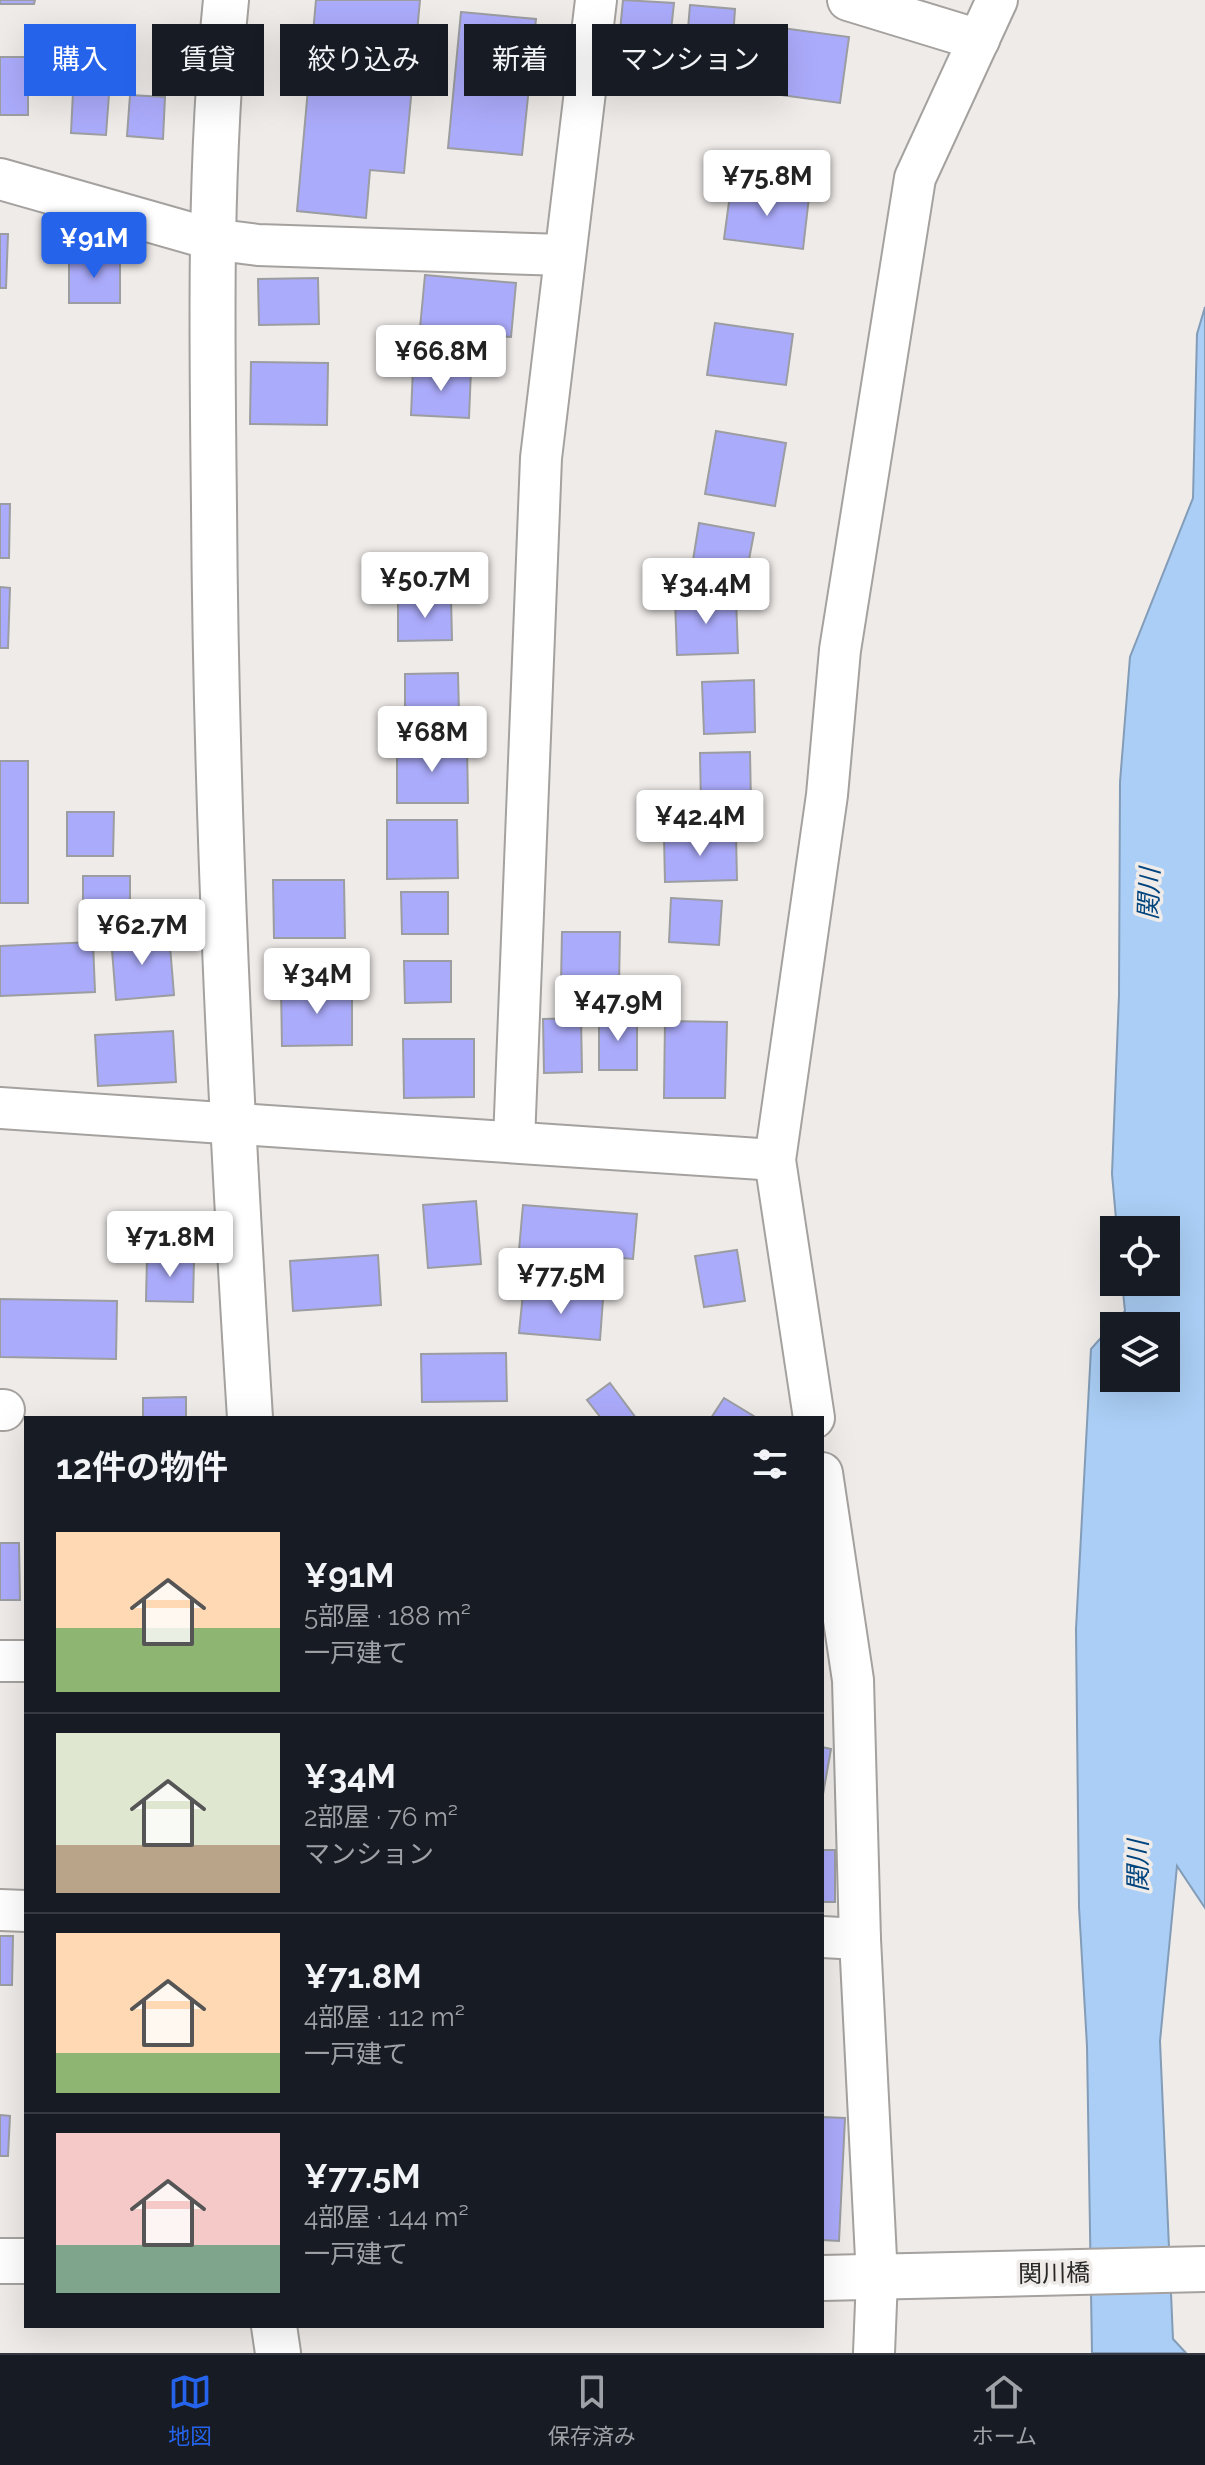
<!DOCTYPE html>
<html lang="ja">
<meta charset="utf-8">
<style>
:root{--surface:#171b24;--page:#20242c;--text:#f1f3f6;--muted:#9ea1a6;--line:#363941;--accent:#2563eb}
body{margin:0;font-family:Raleway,"Noto Sans JP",sans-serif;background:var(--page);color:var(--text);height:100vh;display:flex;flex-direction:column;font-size:30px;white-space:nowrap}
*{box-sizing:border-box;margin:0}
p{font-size:26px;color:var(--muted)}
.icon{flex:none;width:44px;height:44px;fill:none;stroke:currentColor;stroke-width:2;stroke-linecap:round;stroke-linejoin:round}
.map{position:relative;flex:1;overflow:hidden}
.drawer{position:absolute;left:24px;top:1416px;width:800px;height:912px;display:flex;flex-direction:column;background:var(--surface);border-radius:0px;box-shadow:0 8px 32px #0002}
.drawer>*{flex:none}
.top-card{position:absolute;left:24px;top:24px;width:800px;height:72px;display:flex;gap:16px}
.fabs{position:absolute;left:1100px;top:1216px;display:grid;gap:16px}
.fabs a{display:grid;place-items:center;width:80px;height:80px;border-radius:0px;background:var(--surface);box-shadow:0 8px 32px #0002;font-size:40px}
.price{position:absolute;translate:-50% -68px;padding:0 18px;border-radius:8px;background:#fff;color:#222;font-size:26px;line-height:52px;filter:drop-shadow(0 2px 4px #0008)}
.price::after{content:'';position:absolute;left:50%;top:48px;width:24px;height:18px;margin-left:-12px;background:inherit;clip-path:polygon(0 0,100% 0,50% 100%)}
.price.on{background:var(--accent);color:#fff}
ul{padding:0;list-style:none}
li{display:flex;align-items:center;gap:24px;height:200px;padding:0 32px}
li+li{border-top:2px solid var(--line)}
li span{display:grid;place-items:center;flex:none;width:224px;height:160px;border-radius:0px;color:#555}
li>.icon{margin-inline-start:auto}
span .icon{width:96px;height:96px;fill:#fffc;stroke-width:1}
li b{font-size:34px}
h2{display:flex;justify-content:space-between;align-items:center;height:96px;padding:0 32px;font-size:34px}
.tag{padding:0 28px;border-radius:0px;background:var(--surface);box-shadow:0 8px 32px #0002;font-size:28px;line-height:72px}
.tag.on{background:var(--accent);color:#fff}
.tab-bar{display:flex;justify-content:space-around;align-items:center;height:112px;border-top:2px solid var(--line);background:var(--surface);font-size:22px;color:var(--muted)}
.tab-bar a{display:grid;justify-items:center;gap:4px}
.tab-bar .on{color:var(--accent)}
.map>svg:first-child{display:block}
</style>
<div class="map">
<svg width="1205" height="2353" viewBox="0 0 1205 2353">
<rect width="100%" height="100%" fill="#efebe9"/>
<path fill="#aacef5" stroke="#839cb7" stroke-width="2" fill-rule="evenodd" d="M1205 307V1908L1177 1866 1160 2041 1173 2339 1186 2353H1092L1087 2046 1079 1907 1076 1629 1091 1349 1125 1311 1122 1282H1166V1230H1117L1112 1174 1119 995 1120 782 1130 657 1193 498 1197 334ZM1114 1326H1166V1378H1114Z"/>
<g fill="#ababfb" stroke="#9c9da0" stroke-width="2">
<path d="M0 0H35L34 4H0Z"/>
<path d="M316 0H420L404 173 370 170 366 218 297 211Z"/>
<path d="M623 0 674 3 666 77 616 73Z"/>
<path d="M690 5 735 9 731 68 685 64Z"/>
<path d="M461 12 536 19 522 155 448 148Z"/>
<path d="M760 25 849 37 840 103 750 91Z"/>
<rect x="0" y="57" width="28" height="58"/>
<path d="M73 92 109 94 106 135 71 133Z"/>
<path d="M130 95 165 97 163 139 127 136Z"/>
<path d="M731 187 809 197 803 249 724 239Z"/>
<path d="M0 234H8L6 288H0Z"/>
<rect x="69" y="256" width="51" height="47"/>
<path d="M425 275 516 283 511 337 420 328Z"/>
<path d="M318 278 319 324 259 325 258 279Z"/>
<path d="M715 323 793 334 786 385 707 375Z"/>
<path d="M251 362 328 363 327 425 250 424Z"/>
<path d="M413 368 471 370 469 418 411 415Z"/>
<path d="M716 431 786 443 775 506 705 494Z"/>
<path d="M0 504H10L9 558H0Z"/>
<path d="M699 523 754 533 747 570 693 560Z"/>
<path d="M0 587 10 588 8 648H0Z"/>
<path d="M451 598 452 640 398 641V599Z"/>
<path d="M736 598 738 653 677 655 675 600Z"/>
<path d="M458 673 459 715 405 716V674Z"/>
<path d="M754 680 755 732 704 734 702 682Z"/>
<path d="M397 744H467L468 803H397Z"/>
<path d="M750 752 751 805 701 806 700 753Z"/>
<rect x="0" y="761" width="28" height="142"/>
<path d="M67 812H114L113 856H67Z"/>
<path d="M387 820H457L458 878 387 879Z"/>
<path d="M736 835 737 880 665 882 664 836Z"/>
<rect x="83" y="876" width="47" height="44"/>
<path d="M273 880H344L345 938H274Z"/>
<path d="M401 892H448V934H402Z"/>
<path d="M671 898 722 901 719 945 669 942Z"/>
<path d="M562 932H620L619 984 561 983Z"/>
<path d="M169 934 174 995 116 1000 111 938Z"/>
<path d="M93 942 95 992 0 996V946Z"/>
<path d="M404 961H451V1002L405 1003Z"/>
<path d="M281 987H352V1045L282 1046Z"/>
<rect x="599" y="1016" width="38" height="54"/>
<path d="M581 1018 582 1072 544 1073 543 1019Z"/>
<path d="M665 1021 727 1022 725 1098H664Z"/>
<path d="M173 1031 176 1082 98 1086 95 1035Z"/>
<path d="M403 1039H474V1097L404 1098Z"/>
<path d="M476 1201 481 1264 428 1268 423 1205Z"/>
<path d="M523 1205 637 1214 633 1259 519 1250Z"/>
<path d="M737 1250 745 1301 704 1307 695 1256Z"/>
<path d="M378 1255 381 1305 293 1311 290 1261Z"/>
<path d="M147 1256 194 1258 193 1302 146 1301Z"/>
<path d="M523 1293 603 1299 600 1340 519 1333Z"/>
<path d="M0 1299 117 1301 116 1359 0 1357Z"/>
<path d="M506 1353 507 1401 422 1402 421 1354Z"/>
<path d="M610 1383 636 1418H601L587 1400Z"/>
<path d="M186 1397V1418H143V1398Z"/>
<path d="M724 1398 757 1418H711Z"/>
<path d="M0 1543H19L20 1600H0Z"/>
<path d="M822 1747 831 1749 822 1800Z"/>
<rect x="822" y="1850" width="13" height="52"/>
<path d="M0 1936H13L12 1985H0Z"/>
<path d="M0 2115 10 2116 8 2156H0Z"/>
<path d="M822 2117 845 2118 839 2241 822 2240Z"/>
</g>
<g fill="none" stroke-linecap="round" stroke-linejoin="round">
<g stroke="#a4a19e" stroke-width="44">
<g id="minor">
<path d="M848 0 979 40"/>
<path d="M0 179 211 239 258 245 564 255"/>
<path d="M0 1108 775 1160"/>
<path d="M514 1141 541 458 596 0"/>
<path d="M0 1410H4"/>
<path d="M814 1418 775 1160 827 795 840 650 915 178 997 0"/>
<path d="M822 1473 853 1680 860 1939 877 2278 874 2353"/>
<path d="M0 1661H26"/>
<path d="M0 1910 26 1911"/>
<path d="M822 1937 860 1939"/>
</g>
</g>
<g stroke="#a4a19e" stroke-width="48">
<g id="tertiary">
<path d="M226 0C209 168 212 337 214 506 216 810 231 1114 250 1418"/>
<path d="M274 2326 278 2353"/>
</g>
</g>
<g stroke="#a4a19e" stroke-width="48">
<g id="primary">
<path d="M0 2261H26"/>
<path d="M822 2278 1205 2269"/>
</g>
</g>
<use href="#minor" stroke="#fff" stroke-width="40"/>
<use href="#tertiary" stroke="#fff" stroke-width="44"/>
<use href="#primary" stroke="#fff" stroke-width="44"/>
</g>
<g text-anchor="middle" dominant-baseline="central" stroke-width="7" stroke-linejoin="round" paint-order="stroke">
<g font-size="24" fill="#282726" stroke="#efebe9">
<text transform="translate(1054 2273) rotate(-1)">関川橋</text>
</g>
<g font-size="26" font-style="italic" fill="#00447d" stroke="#efebe9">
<text transform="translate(1149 894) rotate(-88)">関川</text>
<text transform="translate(1138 1866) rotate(-90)">関川</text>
</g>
</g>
</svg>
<div class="fabs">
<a><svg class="icon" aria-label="locate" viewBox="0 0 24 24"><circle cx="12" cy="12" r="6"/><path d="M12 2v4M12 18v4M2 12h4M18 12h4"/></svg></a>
<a><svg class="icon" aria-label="layers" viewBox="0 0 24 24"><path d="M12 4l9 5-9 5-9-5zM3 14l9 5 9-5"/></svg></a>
</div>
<b class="price" style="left:767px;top:218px">¥75.8M</b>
<b class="price on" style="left:94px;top:280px">¥91M</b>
<b class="price" style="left:441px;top:393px">¥66.8M</b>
<b class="price" style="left:425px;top:620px">¥50.7M</b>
<b class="price" style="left:706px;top:626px">¥34.4M</b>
<b class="price" style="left:432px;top:774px">¥68M</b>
<b class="price" style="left:700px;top:858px">¥42.4M</b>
<b class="price" style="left:142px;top:967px">¥62.7M</b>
<b class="price" style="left:317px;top:1016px">¥34M</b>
<b class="price" style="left:618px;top:1043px">¥47.9M</b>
<b class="price" style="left:170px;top:1279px">¥71.8M</b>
<b class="price" style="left:561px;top:1316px">¥77.5M</b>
<div class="top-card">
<a class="tag on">購入</a>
<a class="tag">賃貸</a>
<a class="tag">絞り込み</a>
<a class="tag">新着</a>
<a class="tag">マンション</a>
</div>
<section class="drawer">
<h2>12件の物件<svg class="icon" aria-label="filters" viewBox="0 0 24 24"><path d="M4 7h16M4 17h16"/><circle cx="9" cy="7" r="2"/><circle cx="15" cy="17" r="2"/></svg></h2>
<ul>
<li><span style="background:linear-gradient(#ffd9b3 60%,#8fb573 0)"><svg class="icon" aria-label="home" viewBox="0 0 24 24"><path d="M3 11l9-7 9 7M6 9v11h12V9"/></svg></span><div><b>¥91M</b><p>5部屋 · 188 m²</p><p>一戸建て</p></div></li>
<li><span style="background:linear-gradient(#dfe7d0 70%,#b9a48a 0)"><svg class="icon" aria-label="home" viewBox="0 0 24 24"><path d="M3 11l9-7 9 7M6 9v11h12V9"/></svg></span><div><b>¥34M</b><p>2部屋 · 76 m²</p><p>マンション</p></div></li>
<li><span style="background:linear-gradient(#ffd9b3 75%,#8fb573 0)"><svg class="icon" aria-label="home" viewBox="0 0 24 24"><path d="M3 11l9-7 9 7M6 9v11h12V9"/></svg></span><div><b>¥71.8M</b><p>4部屋 · 112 m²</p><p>一戸建て</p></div></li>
<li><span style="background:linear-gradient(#f6c9c9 70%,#7fa58c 0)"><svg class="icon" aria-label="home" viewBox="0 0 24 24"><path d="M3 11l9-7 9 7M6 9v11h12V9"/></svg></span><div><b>¥77.5M</b><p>4部屋 · 144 m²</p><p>一戸建て</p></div></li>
</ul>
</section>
</div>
<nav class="tab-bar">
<a class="on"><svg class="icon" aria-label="map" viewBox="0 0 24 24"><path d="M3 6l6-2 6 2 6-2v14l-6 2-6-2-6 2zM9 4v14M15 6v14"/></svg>地図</a>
<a><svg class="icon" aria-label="saved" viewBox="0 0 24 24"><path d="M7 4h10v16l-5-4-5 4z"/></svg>保存済み</a>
<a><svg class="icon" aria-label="home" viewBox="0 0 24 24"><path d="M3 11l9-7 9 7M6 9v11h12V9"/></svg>ホーム</a>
</nav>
